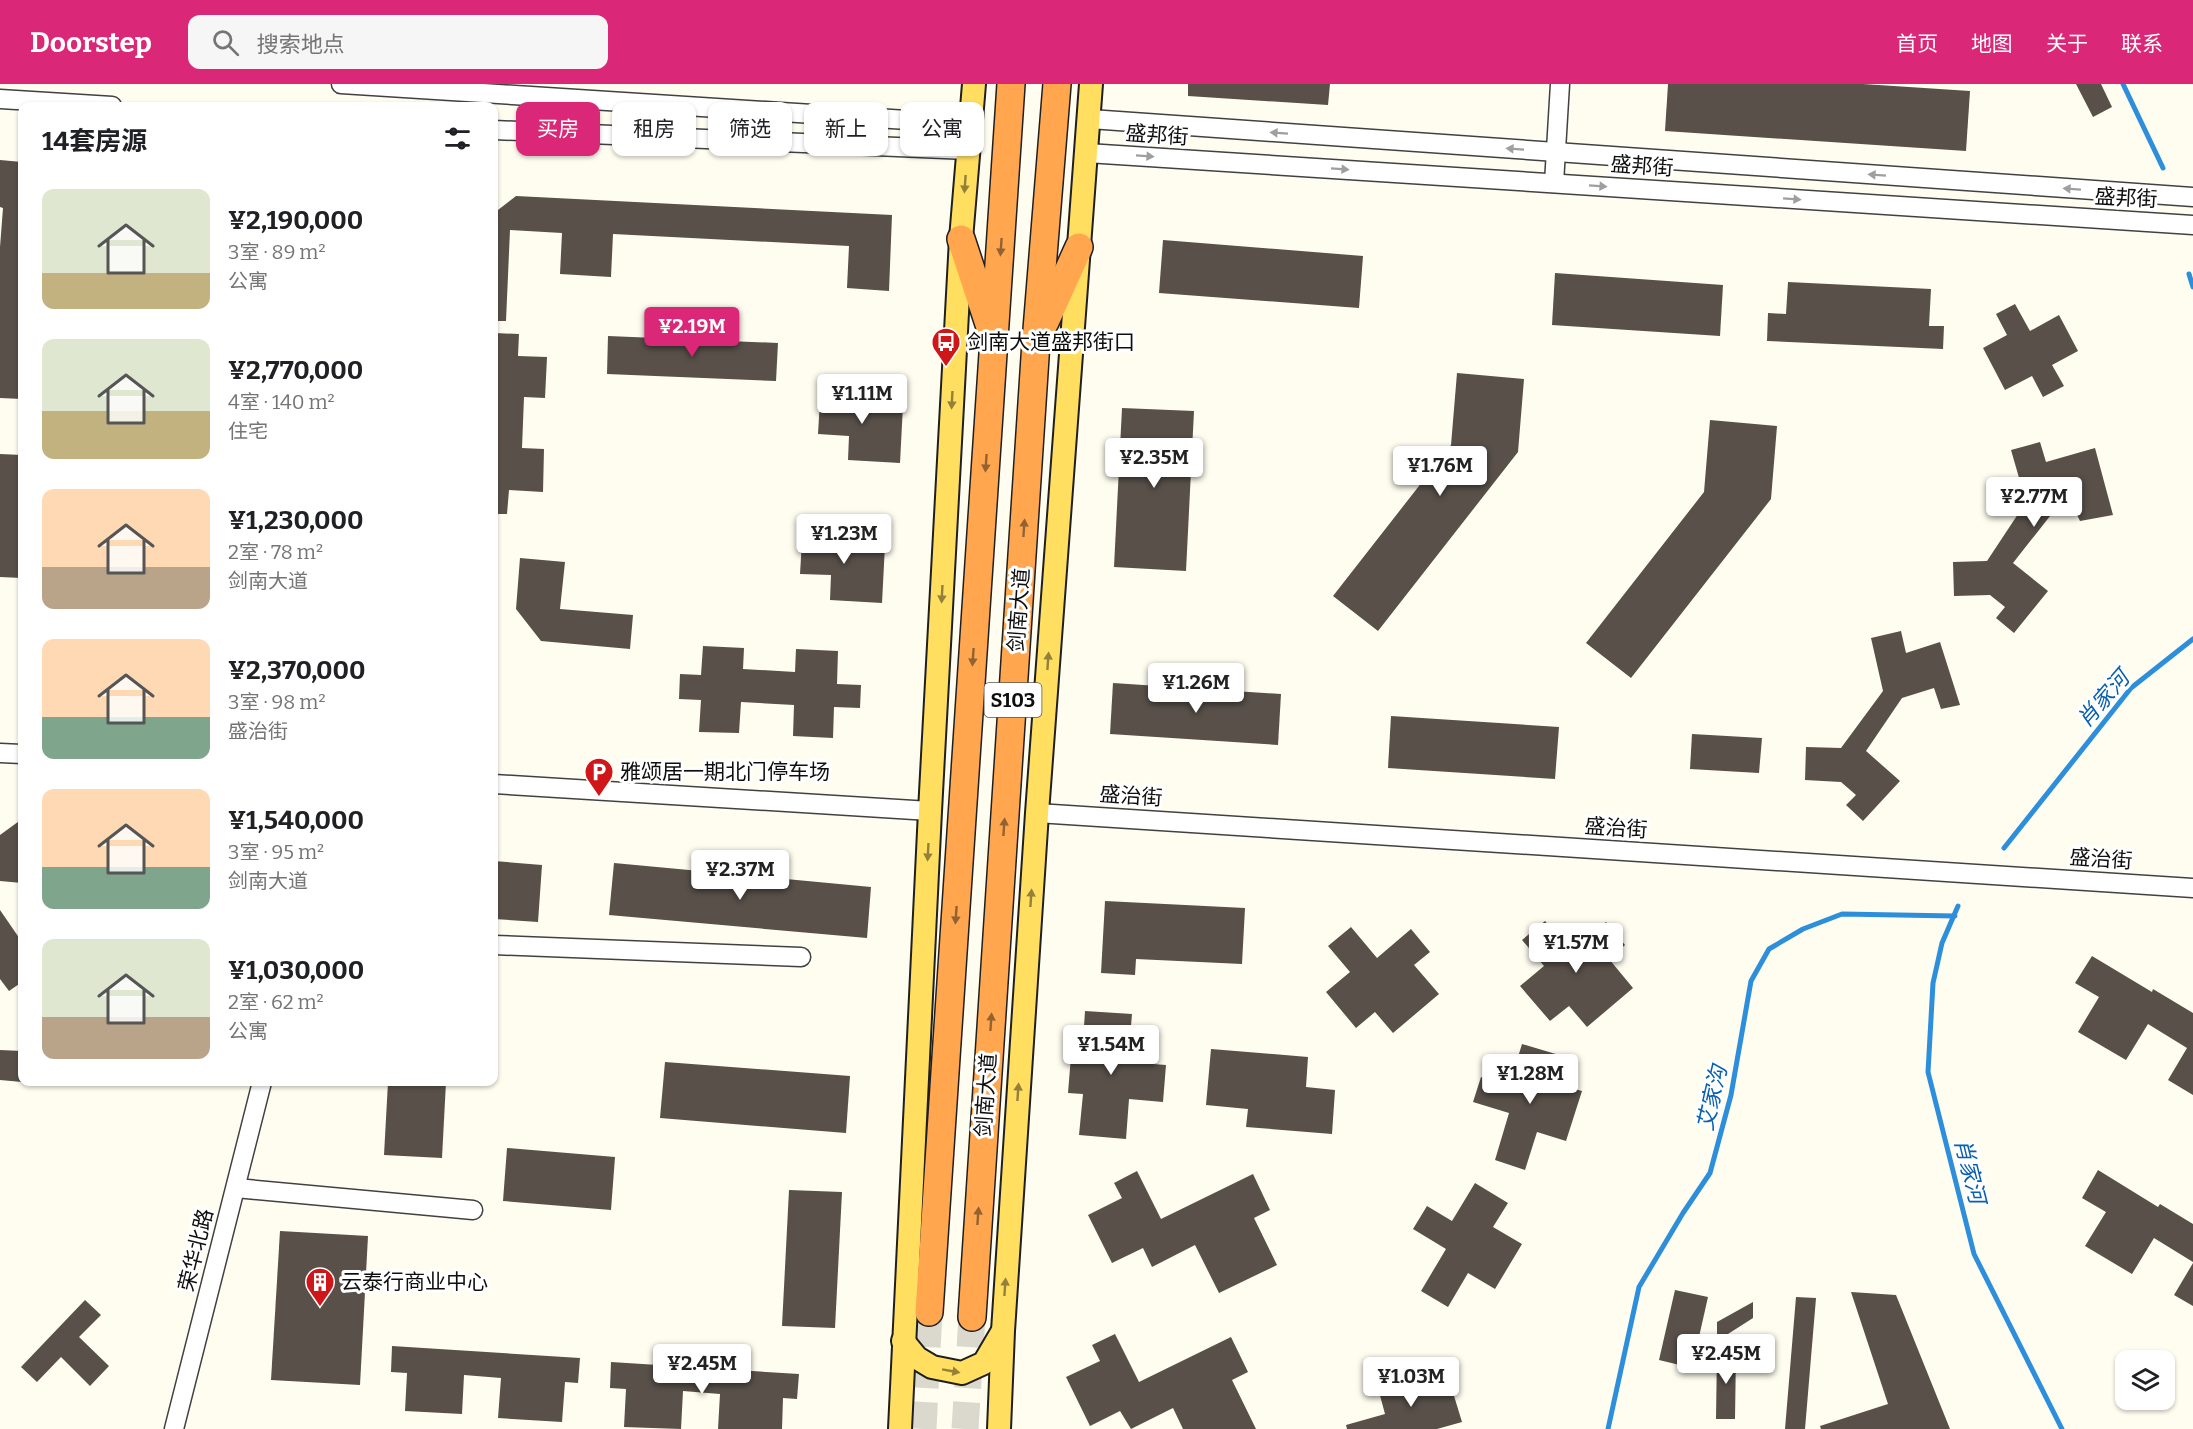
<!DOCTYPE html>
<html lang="zh">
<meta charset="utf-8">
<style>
:root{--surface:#fff;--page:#f6f6f6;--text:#202124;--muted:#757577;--accent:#db2777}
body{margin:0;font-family:Bitter,"Noto Sans SC",serif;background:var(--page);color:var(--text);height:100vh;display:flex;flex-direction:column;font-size:22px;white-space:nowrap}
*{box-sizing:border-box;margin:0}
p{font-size:20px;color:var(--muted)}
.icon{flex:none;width:33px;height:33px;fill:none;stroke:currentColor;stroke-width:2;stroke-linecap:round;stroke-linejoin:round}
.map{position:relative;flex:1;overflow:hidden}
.sheet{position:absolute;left:18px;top:18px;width:480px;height:984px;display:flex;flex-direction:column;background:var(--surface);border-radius:12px;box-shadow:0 2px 4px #0004}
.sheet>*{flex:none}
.top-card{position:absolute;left:516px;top:18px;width:570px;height:54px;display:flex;gap:12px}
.tools{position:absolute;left:2115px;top:1266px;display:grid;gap:12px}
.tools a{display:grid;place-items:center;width:60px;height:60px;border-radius:12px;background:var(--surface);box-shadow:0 2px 4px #0004;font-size:30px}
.price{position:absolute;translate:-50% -51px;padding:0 14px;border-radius:6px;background:#fff;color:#222;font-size:20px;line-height:39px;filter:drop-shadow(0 2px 3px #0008)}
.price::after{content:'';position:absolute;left:50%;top:36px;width:18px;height:14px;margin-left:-9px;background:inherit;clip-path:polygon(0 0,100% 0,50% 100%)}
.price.active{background:var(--accent);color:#fff}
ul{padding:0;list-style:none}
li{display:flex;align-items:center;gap:18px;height:150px;padding:0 24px}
li span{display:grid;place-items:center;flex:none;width:168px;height:120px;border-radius:12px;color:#555}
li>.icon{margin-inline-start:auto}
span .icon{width:72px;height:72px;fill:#fffc;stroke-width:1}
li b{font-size:26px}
h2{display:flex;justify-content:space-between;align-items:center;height:72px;padding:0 24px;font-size:26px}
.chip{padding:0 21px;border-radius:12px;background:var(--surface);box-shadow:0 2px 4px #0004;font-size:21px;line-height:54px}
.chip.active{background:var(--accent);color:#fff}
header{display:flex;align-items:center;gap:36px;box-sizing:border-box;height:84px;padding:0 30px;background:var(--accent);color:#fff}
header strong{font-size:28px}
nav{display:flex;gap:33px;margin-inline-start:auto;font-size:21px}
.search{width:420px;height:54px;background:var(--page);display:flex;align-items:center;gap:15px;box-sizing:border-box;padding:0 21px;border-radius:12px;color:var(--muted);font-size:22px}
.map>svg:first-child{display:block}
</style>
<header>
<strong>Doorstep</strong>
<div class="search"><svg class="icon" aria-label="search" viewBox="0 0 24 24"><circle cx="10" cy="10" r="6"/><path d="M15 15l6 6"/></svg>搜索地点</div>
<nav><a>首页</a><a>地图</a><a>关于</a><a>联系</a></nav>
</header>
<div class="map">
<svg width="2193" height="1345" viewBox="0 0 2193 1345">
<rect width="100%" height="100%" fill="#fffdf0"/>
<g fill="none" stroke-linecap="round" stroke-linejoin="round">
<g stroke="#2d8fdc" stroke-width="5">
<path d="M2123 0 2163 84"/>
<path d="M2189 190 2193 203"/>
<path d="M2004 764 2131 604 2193 555"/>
<path d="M1958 822 1942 859 1933 899 1928 988 1974 1170 2062 1345"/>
<path d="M1608 1345 1639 1203 1683 1129 1710 1089 1731 1011 1751 897 1769 865 1803 845 1842 830 1955 832"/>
</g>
</g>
<g fill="#585049">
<path d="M1188 0H1330L1328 21 1188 12Z"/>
<path d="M1668 0H1863L1970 7 1966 67 1665 47Z"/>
<path d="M2076 0H2101L2112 23 2093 33Z"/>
<path d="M0 76 22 78V315L0 314V163L3 124 0 123Z"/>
<path d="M516 112 892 131 889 207 847 204 849 162 613 150 611 193 560 190 562 149 510 146 506 237H494V129Z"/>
<path d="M1163 156 1363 172 1359 224 1159 209Z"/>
<path d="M1555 189 1723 201 1720 252 1552 241Z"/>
<path d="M1788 198 1931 205 1929 242H1944L1943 265 1767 257 1768 229 1786 230Z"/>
<path d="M2015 220 2030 247 2059 231 2078 267 2052 281 2064 302 2043 313 2032 292 2005 306 1983 264 2007 251 1996 230Z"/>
<path d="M495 249 519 250 518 272 547 273 545 314 524 313 522 364 544 365 543 408 509 406 507 430H494Z"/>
<path d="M608 252 778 259 776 297 607 290Z"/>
<path d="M1457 289 1524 295 1518 368 1378 547 1333 512 1451 361Z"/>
<path d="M821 299 850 301 849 318 903 321 900 379 848 376 849 352 818 350Z"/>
<path d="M1122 324 1194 327 1186 487 1114 483Z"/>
<path d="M1710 336 1777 342 1771 415 1631 594 1586 559 1704 408Z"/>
<path d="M2040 358 2046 378 2095 364 2113 431 2080 437 2071 419 2054 427 2013 479 2048 507 2014 549 1996 534 2005 523 1990 511 1954 512 1953 478 1987 477 2026 418 2011 366Z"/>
<path d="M0 370 22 371V494L0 493Z"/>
<path d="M803 439 832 440 831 458 885 461 882 519 830 516 831 491 800 490Z"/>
<path d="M520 474 565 478 560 525 633 531 630 565 541 557 516 525Z"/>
<path d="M1901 547 1906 569 1940 558 1960 621 1941 625 1934 604 1902 614 1866 667 1900 697 1863 737 1846 721 1856 711 1841 698 1805 696 1806 663 1841 664 1883 607 1871 554Z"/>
<path d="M703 562 744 564 743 585 795 588 796 565 838 567 837 600 861 601 860 624 834 623 833 654 793 652 794 621 741 618 739 649 699 648 701 616 679 615 680 590 701 591Z"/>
<path d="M1113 599 1281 610 1278 661 1110 650Z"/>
<path d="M1391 632 1559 643 1555 695 1388 684Z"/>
<path d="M1692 650 1762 654 1759 689 1690 685Z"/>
<path d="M22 735V799L0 797V751Z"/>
<path d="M494 777 542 781 538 838 494 835Z"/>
<path d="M614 779 871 803 867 854 609 831Z"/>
<path d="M1105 817 1245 824 1242 880 1136 875 1135 891 1101 889Z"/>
<path d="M0 826 22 858V898L9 907 0 895Z"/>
<path d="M1545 837 1571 867 1606 838 1625 861 1609 875 1633 904 1587 943 1569 922 1550 937 1520 902 1544 882 1522 856Z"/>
<path d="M1351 843 1377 874 1411 845 1430 868 1414 881 1439 910 1393 949 1375 928 1356 944 1326 908 1350 888 1328 862Z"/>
<path d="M2092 872 2152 908 2153 905 2193 929V1011L2168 996 2187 964 2148 940 2126 976 2078 948 2099 913 2075 899Z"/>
<path d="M1085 927 1132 930 1128 978 1166 981 1163 1018 1129 1015 1126 1055 1079 1051 1083 1010 1068 1009 1071 972 1082 973Z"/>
<path d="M1522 960 1559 971 1550 998 1582 1007 1566 1057 1537 1048 1525 1086 1495 1076 1509 1029 1473 1018 1481 993 1509 1002Z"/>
<path d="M1211 965 1308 973 1306 1003 1335 1006 1332 1050 1246 1043 1248 1025 1206 1021Z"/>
<path d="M0 966 22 967V998L0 996Z"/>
<path d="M665 978 850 992 846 1049 660 1034Z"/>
<path d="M388 998H446L442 1074 384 1071Z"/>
<path d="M507 1064 615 1073 611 1126 503 1117Z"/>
<path d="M2098 1086 2158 1123 2160 1120 2193 1140V1178L2154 1154 2132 1190 2085 1162 2106 1128 2082 1114Z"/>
<path d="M1137 1087 1161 1135 1253 1090 1270 1126 1254 1134 1277 1181 1219 1209 1195 1161 1152 1183 1143 1164 1112 1179 1088 1131 1122 1114 1114 1099Z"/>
<path d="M1475 1099 1508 1119 1493 1143 1522 1160 1495 1205 1468 1189 1448 1223 1421 1207 1446 1165 1413 1145 1427 1122 1452 1137Z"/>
<path d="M789 1106 842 1108 835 1244 782 1242Z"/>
<path d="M280 1147 368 1152 360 1301 271 1296Z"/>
<path d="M2193 1179V1222L2174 1211Z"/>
<path d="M1675 1206 1708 1213 1692 1284 1659 1276Z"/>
<path d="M1851 1208 1896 1211 1950 1345H1821L1820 1342 1888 1320Z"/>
<path d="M1796 1213 1816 1214 1805 1345H1785Z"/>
<path d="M85 1216 101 1231 79 1253 109 1282 90 1302 61 1273 37 1298 21 1283Z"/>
<path d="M1753 1218V1234L1717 1257V1238Z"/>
<path d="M1115 1250 1139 1298 1231 1253 1248 1288 1232 1296 1256 1345H1183L1173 1324 1131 1345 1120 1327 1090 1342 1066 1293 1100 1277 1092 1261Z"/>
<path d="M392 1262 580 1274 578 1299 565 1298 562 1338 498 1334 501 1294 464 1291 462 1330 405 1327 407 1289 391 1288Z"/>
<path d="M1717 1267H1736L1735 1335H1716Z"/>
<path d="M611 1278 799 1290 797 1315 783 1314 782 1345H718L720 1310 683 1307 681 1345 624 1343 626 1305 610 1304Z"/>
<path d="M1400 1286 1409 1314 1451 1302 1462 1338 1437 1345H1347L1346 1341 1385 1330 1375 1293Z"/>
</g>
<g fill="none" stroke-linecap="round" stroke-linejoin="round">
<g stroke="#dbd9ce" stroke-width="27" stroke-dasharray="27 14" stroke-linecap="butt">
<path d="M923 1345 929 1228"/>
<path d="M965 1345 972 1233"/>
</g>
<g stroke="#414141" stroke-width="21">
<g id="minor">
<path d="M341 0 970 40"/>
<path d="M0 15 112 22"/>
<path d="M1090 35 2193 113"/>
<path d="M494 46 968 66"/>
<path d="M1087 69 2193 141"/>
<path d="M1554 99 1560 0"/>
<path d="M0 669 22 670"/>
<path d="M494 700 930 727"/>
<path d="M1037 729 2193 804"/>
<path d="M494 861 801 873"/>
<path d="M236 1104 473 1126"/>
<path d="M174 1345 262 998"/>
</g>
</g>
<g stroke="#1f1f1f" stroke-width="26">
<g id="major">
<path d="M903 1257 917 1274 932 1283 962 1289 984 1279 1001 1250"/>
<path d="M900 1345 930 727 961 155 974 0"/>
<path d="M999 1345 1003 1247 1037 729 1091 0"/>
</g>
</g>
<g stroke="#1f1f1f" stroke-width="30">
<g id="highway">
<path d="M961 155 990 243"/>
<path d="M1045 238 1079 163"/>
<path d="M929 1228 1011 0"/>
<path d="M972 1233 1036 258 1057 0"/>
</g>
</g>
<use href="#minor" stroke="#fff" stroke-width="18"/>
<use href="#major" stroke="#ffde60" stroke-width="22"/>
<use href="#highway" stroke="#ffa64e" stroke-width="27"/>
</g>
<defs><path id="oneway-solid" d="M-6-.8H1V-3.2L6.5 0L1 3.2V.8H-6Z" transform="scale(1.5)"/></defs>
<g fill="#9f9f9f">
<use href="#oneway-solid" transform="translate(1279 49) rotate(-176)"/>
<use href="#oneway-solid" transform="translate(1515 65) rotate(-176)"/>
<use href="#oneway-solid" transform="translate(1145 72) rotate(4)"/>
<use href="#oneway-solid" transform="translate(1340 85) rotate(4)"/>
<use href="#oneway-solid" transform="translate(1877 91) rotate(-176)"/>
<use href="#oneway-solid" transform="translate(1598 102) rotate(4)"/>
<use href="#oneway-solid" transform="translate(2072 105) rotate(-176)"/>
<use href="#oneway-solid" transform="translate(1792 115) rotate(4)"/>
</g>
<g fill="#93803b">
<use href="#oneway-solid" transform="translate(965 100) rotate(94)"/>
<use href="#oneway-solid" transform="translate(952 316) rotate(93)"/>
<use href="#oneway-solid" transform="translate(942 510) rotate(93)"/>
<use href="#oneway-solid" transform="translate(1048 577) rotate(-86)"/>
<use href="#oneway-solid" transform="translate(928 768) rotate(93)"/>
<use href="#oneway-solid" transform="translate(1031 814) rotate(-86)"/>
<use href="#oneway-solid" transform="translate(1018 1008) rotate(-86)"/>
<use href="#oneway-solid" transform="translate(1005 1203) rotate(-86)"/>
<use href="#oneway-solid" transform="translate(951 1287) rotate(10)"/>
</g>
<g fill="#936231">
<use href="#oneway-solid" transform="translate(1001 163) rotate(94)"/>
<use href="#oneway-solid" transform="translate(986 379) rotate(94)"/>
<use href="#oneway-solid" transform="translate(1024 444) rotate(-86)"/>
<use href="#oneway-solid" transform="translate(973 573) rotate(94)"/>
<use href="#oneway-solid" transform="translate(1004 743) rotate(-86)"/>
<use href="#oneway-solid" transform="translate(956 831) rotate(94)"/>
<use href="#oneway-solid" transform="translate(991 938) rotate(-86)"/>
<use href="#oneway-solid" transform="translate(978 1132) rotate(-86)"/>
</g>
<defs>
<g id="bus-pin" transform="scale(1.5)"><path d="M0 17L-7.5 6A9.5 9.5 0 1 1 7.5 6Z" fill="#cf1618" stroke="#fff"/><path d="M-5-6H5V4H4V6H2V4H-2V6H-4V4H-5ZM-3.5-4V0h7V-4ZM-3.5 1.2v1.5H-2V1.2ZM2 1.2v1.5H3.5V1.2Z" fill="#fff"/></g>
<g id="parking-pin" transform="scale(1.5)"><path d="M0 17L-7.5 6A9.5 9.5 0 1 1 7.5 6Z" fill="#cf1618" stroke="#fff"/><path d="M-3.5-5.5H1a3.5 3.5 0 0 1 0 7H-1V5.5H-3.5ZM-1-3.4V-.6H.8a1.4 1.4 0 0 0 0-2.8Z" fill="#fff"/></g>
<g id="building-pin" transform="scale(1.5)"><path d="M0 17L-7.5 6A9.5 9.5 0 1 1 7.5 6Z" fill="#cf1618" stroke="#fff"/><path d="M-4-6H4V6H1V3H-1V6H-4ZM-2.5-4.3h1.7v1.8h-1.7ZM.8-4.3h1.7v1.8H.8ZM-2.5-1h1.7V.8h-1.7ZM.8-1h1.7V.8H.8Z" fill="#fff"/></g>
</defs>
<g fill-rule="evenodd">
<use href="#bus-pin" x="946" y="258"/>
<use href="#parking-pin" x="599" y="688"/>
<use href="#building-pin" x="320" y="1198"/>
</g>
<g text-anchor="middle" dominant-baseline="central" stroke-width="6" stroke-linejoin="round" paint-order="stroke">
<rect fill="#fff" stroke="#565656" stroke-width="1.5" x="984.5" y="599" width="57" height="34" rx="4.5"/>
<g font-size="20" font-weight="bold" fill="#0e0e0e">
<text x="1013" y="616">S103</text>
</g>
<g font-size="21" fill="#0e0e0e" stroke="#fff">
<text transform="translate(1157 51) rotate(4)">盛邦街</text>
<text transform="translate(1642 82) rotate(4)">盛邦街</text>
<text transform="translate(2126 114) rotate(3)">盛邦街</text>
<text transform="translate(1019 526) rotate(-86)">剑南大道</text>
<text transform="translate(1131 712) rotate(4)">盛治街</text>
<text transform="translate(1616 744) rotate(4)">盛治街</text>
<text transform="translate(2101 775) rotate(4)">盛治街</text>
<text transform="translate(986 1011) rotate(-86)">剑南大道</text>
<text transform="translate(196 1166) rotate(-76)">荣华北路</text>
</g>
<g font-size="21" fill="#0e0e0e" stroke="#fff" text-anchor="start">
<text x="967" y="258">剑南大道盛邦街口</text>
<text x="620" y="688">雅颂居一期北门停车场</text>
<text x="341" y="1198">云泰行商业中心</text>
</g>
<g font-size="22" font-style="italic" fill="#0960af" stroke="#fff">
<text transform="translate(2103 615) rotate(-49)">肖家河</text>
<text transform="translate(1712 1014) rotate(-77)">艾家沟</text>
<text transform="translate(1970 1087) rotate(76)">肖家河</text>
</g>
</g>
</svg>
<div class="tools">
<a><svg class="icon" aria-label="layers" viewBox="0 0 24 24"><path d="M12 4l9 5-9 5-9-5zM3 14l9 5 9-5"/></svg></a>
</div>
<b class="price active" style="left:692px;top:274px">¥2.19M</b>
<b class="price" style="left:862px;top:341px">¥1.11M</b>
<b class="price" style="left:1154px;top:405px">¥2.35M</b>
<b class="price" style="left:1440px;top:413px">¥1.76M</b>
<b class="price" style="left:2034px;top:444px">¥2.77M</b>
<b class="price" style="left:844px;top:481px">¥1.23M</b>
<b class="price" style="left:1196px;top:630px">¥1.26M</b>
<b class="price" style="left:740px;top:817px">¥2.37M</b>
<b class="price" style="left:1576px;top:890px">¥1.57M</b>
<b class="price" style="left:1111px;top:992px">¥1.54M</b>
<b class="price" style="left:1530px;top:1021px">¥1.28M</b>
<b class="price" style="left:1726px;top:1301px">¥2.45M</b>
<b class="price" style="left:702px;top:1311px">¥2.45M</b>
<b class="price" style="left:1411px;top:1324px">¥1.03M</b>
<div class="top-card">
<a class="chip active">买房</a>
<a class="chip">租房</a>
<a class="chip">筛选</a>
<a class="chip">新上</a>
<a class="chip">公寓</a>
</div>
<section class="sheet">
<h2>14套房源<svg class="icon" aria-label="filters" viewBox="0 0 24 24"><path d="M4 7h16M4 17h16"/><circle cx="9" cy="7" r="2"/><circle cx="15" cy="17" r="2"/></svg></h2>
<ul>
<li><span style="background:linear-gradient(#dfe7d0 70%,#c2b280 0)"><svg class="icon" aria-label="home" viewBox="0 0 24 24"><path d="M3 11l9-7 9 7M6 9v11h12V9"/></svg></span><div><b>¥2,190,000</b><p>3室 · 89 m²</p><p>公寓</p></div></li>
<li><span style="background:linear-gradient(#dfe7d0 60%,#c2b280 0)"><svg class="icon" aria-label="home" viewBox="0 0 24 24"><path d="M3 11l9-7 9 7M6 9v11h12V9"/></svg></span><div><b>¥2,770,000</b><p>4室 · 140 m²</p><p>住宅</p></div></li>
<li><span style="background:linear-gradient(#ffd9b3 65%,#b9a48a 0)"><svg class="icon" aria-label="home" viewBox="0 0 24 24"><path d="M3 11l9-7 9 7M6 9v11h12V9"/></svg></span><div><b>¥1,230,000</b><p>2室 · 78 m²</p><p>剑南大道</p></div></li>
<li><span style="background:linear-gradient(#ffd9b3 65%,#7fa58c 0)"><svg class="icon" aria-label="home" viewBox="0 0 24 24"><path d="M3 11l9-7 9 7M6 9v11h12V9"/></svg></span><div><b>¥2,370,000</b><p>3室 · 98 m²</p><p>盛治街</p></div></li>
<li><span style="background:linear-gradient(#ffd9b3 65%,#7fa58c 0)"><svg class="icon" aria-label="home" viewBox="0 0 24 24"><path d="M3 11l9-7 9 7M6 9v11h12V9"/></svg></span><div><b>¥1,540,000</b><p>3室 · 95 m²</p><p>剑南大道</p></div></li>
<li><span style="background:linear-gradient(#dfe7d0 65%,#b9a48a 0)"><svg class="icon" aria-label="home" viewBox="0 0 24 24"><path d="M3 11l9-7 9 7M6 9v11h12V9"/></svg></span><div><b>¥1,030,000</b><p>2室 · 62 m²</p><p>公寓</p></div></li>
</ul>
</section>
</div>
